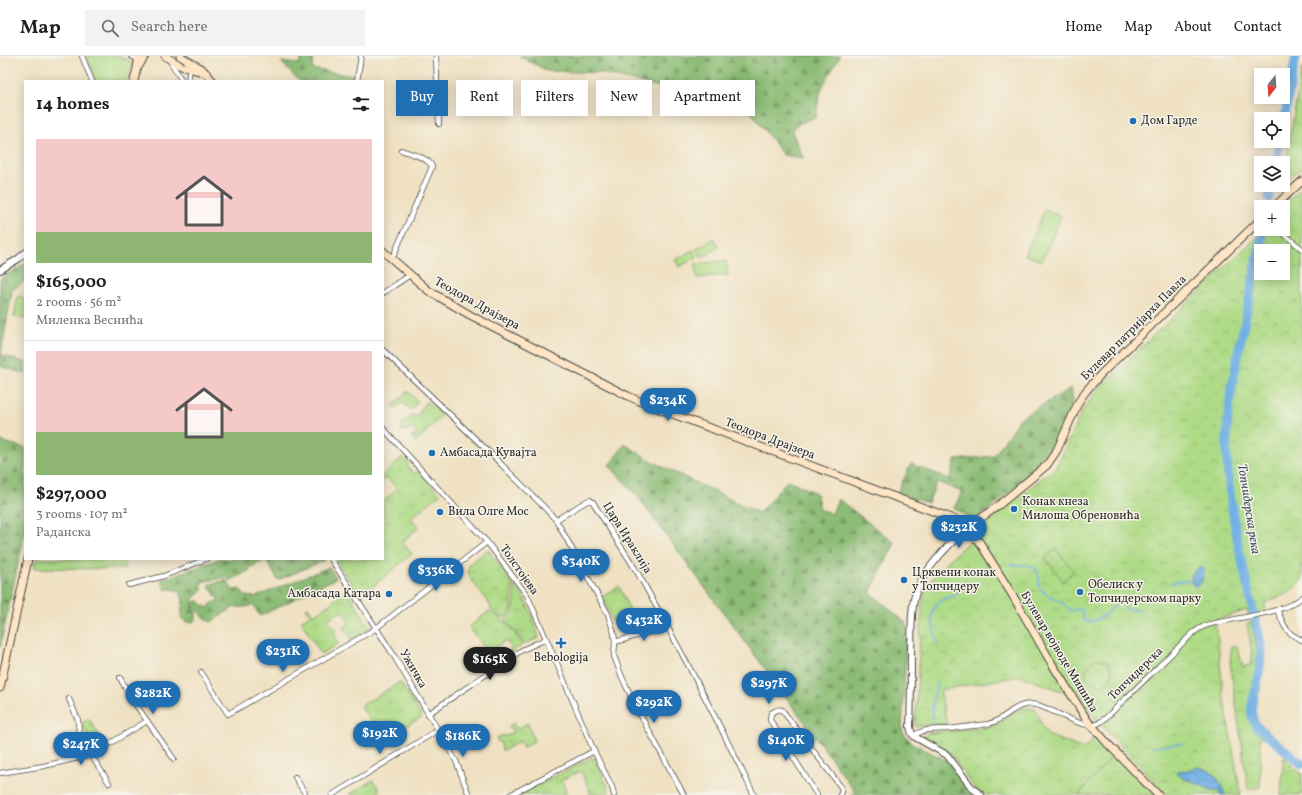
<!DOCTYPE html>
<meta charset="utf-8">
<style>
:root{--surface:#fff;--page:#f2f2f2;--text:#202124;--muted:#757577;--line:#e0e0e0;--accent:#1f6fb2}
body{margin:0;font-family:Vollkorn,serif;background:var(--page);color:var(--text);height:100vh;display:flex;flex-direction:column;font-size:15px;white-space:nowrap}
*{box-sizing:border-box;margin:0}
p{font-size:13px;color:var(--muted)}
.icon{flex:none;width:22px;height:22px;fill:none;stroke:currentColor;stroke-width:2;stroke-linecap:round;stroke-linejoin:round}
.map{position:relative;flex:1;overflow:hidden}
.drawer{position:absolute;left:24px;top:24px;width:360px;height:480px;display:flex;flex-direction:column;background:var(--surface);border-radius:0px;box-shadow:0 2px 10px #0003}
.drawer>*{flex:none}
.guide{position:absolute;left:396px;top:24px;width:380px;height:36px;display:flex;gap:8px}
.needle{width:26px;rotate:197deg}
.buttons{position:absolute;left:1254px;top:12px;display:grid;gap:8px}
.buttons a{display:grid;place-items:center;width:36px;height:36px;border-radius:0px;background:var(--surface);box-shadow:0 2px 10px #0003;font-size:20px}
.price{position:absolute;translate:-50% -34px;padding:0 9px;border-radius:14px;background:var(--accent);color:#fff;font-size:13px;line-height:26px;filter:drop-shadow(0 1px 2px #0008)}
.price::after{content:'';position:absolute;left:50%;top:24px;width:12px;height:9px;margin-left:-6px;background:inherit;clip-path:polygon(0 0,100% 0,50% 100%)}
.price.selected{background:#222;color:#fff}
ul{padding:0;list-style:none}
li{display:grid;align-content:center;gap:8px;height:212px;padding:0 12px}
li+li{border-top:1px solid var(--line)}
li span{display:grid;place-items:center;height:124px;border-radius:0px;color:#555}
li>.icon{margin-inline-start:auto}
span .icon{width:72px;height:72px;fill:#fffc;stroke-width:1}
li b{font-size:17px}
h2{display:flex;justify-content:space-between;align-items:center;height:48px;padding:0 12px;font-size:17px}
.tag{padding:0 14px;border-radius:0px;background:var(--surface);box-shadow:0 2px 10px #0003;font-size:14px;line-height:36px}
.tag.selected{background:var(--accent);color:#fff}
header{display:flex;align-items:center;gap:24px;box-sizing:border-box;height:56px;padding:0 20px;background:var(--surface);border-bottom:1px solid var(--line)}
header strong{font-size:19px}
nav{display:flex;gap:22px;margin-inline-start:auto;font-size:14px}
.search{width:280px;height:36px;background:var(--page);display:flex;align-items:center;gap:10px;box-sizing:border-box;padding:0 14px;border-radius:0px;color:var(--muted);font-size:15px}
.map>svg:first-child{display:block}
</style>
<header>
<strong>Map</strong>
<div class="search"><svg class="icon" aria-label="search" viewBox="0 0 24 24"><circle cx="10" cy="10" r="6"/><path d="M15 15l6 6"/></svg>Search here</div>
<nav><a>Home</a><a>Map</a><a>About</a><a>Contact</a></nav>
</header>
<div class="map">
<svg width="1302" height="739" viewBox="0 0 1302 739">
<defs>
<pattern id="grass-tufts" width="24" height="20" patternUnits="userSpaceOnUse"><rect width="24" height="20" fill="#afdb87"/><path d="M3 7l-1-3M5 7V3M7 7l1-3M15 17l-1-3M17 17v-4M19 17l1-3" fill="none" stroke="#97bc75"/></pattern>
<pattern id="forest-firs" width="22" height="20" patternUnits="userSpaceOnUse"><rect width="22" height="20" fill="#8bbb74"/><path d="M5 1l3.5 6h-7zM16 11l3.5 6h-7z" fill="#72985f"/></pattern>
<pattern id="park-crowns" width="20" height="18" patternUnits="userSpaceOnUse"><rect width="20" height="18" fill="#afdb87"/><path d="M2 6a3 3 0 1 1 6 0M12 15a3 3 0 1 1 6 0" fill="none" stroke="#97bc75"/></pattern>
<pattern id="garden-dots" width="8" height="8" patternUnits="userSpaceOnUse"><rect width="8" height="8" fill="#afdb87"/><path d="M2 2h.1M6 6h.1" fill="none" stroke="#97bc75" stroke-width="1.8" stroke-linecap="round"/></pattern>
<pattern id="water-waves" width="16" height="10" patternUnits="userSpaceOnUse"><rect width="16" height="10" fill="#71b0e4"/><path d="M0 5q4-4 8 0t8 0" fill="none" stroke="#5d8fb9"/></pattern>
</defs>
<rect width="100%" height="100%" fill="#f7f3e8"/>
<filter id="ink" filterUnits="userSpaceOnUse"><feTurbulence type="fractalNoise" baseFrequency=".025" numOctaves="2"/><feDisplacementMap in="SourceGraphic" scale="8" xChannelSelector="R" yChannelSelector="G"/><feConvolveMatrix kernelMatrix="1 2 1 2 8 2 1 2 1" color-interpolation-filters="sRGB"/></filter>
<filter id="wash" filterUnits="userSpaceOnUse"><feTurbulence type="fractalNoise" baseFrequency=".012" numOctaves="4" result="noise"/><feDisplacementMap in="SourceGraphic" scale="16" xChannelSelector="R" yChannelSelector="G"/><feGaussianBlur stdDeviation="0.9" result="paint"/><feColorMatrix in="noise" values="0 0 0 0 0 0 0 0 0 0 0 0 0 0 0 0 0 1.4 0 .05"/><feComposite in="paint" operator="in"/></filter>
<g filter="url(#wash)">
<rect width="100%" height="100%" fill="#efe1c2"/>
<g fill="url(#grass-tufts)" stroke="#6d8359">
<path d="M407 335 418 345 411 354 402 346 395 353 393 350Z"/>
<path d="M426 345 442 359 416 387 411 382 412 380 414 381 417 378 410 371 407 375 405 373 403 375H401L403 371 401 369 412 358 417 361Z"/>
<path d="M403 401 409 408 407 410 414 418 418 415 440 438 411 462 419 471 402 486 412 498 361 540 335 503H383V446L397 433 387 421 383 425V419Z"/>
<path d="M488 494 512 526V550L511 555 506 561H501L491 554 490 549 469 520 468 516 469 508Z"/>
<path d="M36 503H123L125 513 34 512Z"/>
<path d="M514 529C528 542 533 564 539 582L523 588 521 583 505 564C517 557 515 541 514 529Z"/>
<path d="M619 530 633 562 613 568 608 554 602 541Z"/>
<path d="M347 535 370 572 352 584 344 571 350 567 342 555 328 563 336 575 334 577 339 587 321 598 301 565 310 559 306 552 308 551 313 559 333 546V544Z"/>
<path d="M488 556C502 559 516 577 522 589L505 601 504 599 512 592 505 585 494 592 500 601 502 600 504 602 496 607 469 571Z"/>
<path d="M1251 566C1254 580 1258 594 1258 609 1259 628 1240 651 1252 668 1254 672 1258 674 1261 677L1260 703V731L1248 733 1230 606 1231 591 1237 590 1243 611 1252 608V597L1247 567Z"/>
<path d="M400 626 422 661 382 684 361 650Z"/>
<path d="M1024 652H1035L1043 671 1048 679 1083 693 1090 687 1096 678 1143 729 1117 739H985L973 730 951 698 922 682 928 677 991 671 1001 666 1014 656Z"/>
<path d="M513 667 517 673 528 667 534 685 523 691 520 685 503 695 501 692 502 691 499 685 498 686 496 683 503 679 504 681 513 676 509 670Z"/>
<path d="M1284 700 1295 713 1302 718V739H1281Z"/>
<path d="M593 701 607 729 609 736 591 739 589 737 590 735 581 715 561 724 566 734 565 739H522L521 738Z"/>
</g>
<g fill="url(#forest-firs)" stroke="#5b7350">
<path d="M303 0H314L312 13 354 20V25H299L281 6 299 8Z"/>
<path d="M519 0H840C835 10 829 18 824 28 819 38 817 50 816 61L798 68 792 76 803 102 783 99 748 52 600 17 547 15Z"/>
<path d="M25 208V225L12 234 1 299 25 306V318L0 310V223Z"/>
<path d="M1071 332 1073 345 1054 391 1044 405 989 454 974 465 954 452 962 436 937 426 928 447 897 437 911 408 950 423 955 404 994 400 1019 363Z"/>
<path d="M0 385 25 392V475L0 591Z"/>
<path d="M625 388 653 406 759 457 788 424 816 437 820 453 832 458 838 443 895 487 870 536 907 568 902 674 907 682 914 688 949 706 973 739H851L855 736 828 698 637 440 609 409Z"/>
<path d="M219 503H324L325 504 278 524 266 504 248 512 250 514 230 525 226 521 201 526 202 534 193 543 192 549 196 557V564C190 568 186 566 181 562L183 543 179 535 170 533 166 534 161 524Z"/>
<path d="M329 511 336 522 260 560 253 549 245 551H234L211 566 199 557 193 549 195 545H199L204 550 209 552 211 548 219 544 208 529 226 524 229 527 232 534 240 533 245 540 255 541Z"/>
</g>
<g fill="url(#park-crowns)" stroke="#6d8359" fill-rule="evenodd">
<path d="M87 0H119L131 6 132 10 127 25H96Z"/>
<path d="M1302 11V113L1283 124V122Z"/>
<path d="M1302 132V524L1290 536 1265 547 1266 556 1248 560 1247 554 1213 565 1217 575 1223 637 1241 739H1167L1097 665 1076 632 1067 637 1020 620 940 634 947 668 915 670 922 550 924 539 934 520 943 510 997 458 1056 411 1083 354 1102 329 1244 193 1267 173H1283L1282 151ZM1261 195H1283V217H1261Z"/>
<path d="M1114 699 1155 739H1078Z"/>
<path d="M373 724 379 733 378 739H349Z"/>
</g>
<g fill="url(#garden-dots)" stroke="#6d8359">
<path d="M1056 493 1074 515 1063 525 1045 502Z"/>
<circle cx="1099" cy="616" r="13"/>
</g>
<g fill="#afdb87" stroke="#6d8359">
<path d="M1045 153 1061 160 1042 205 1025 199Z"/>
<path d="M714 182 719 191 702 202 696 193Z"/>
<path d="M693 194 697 201 679 211 675 204Z"/>
<path d="M726 205 728 219 697 222 695 208Z"/>
<path d="M18 240 25 242V263L14 261Z"/>
<path d="M89 663 99 679 91 684 81 667Z"/>
</g>
<g fill="url(#water-waves)" stroke="#4e6e88">
<path d="M1201 511 1204 513C1204 522 1202 526 1196 531L1192 528C1190 520 1192 514 1201 511Z"/>
<path d="M1198 711C1213 713 1221 725 1225 739H1220L1219 735 1209 733 1192 725 1184 723 1176 717 1178 715 1188 714Z"/>
</g>
<g fill="none" stroke-linecap="round" stroke-linejoin="round">
<g stroke="#71b0e4" stroke-width="1.5">
<path d="M1010 508C1020 511 1036 504 1039 520 1039 524 1038 529 1040 532 1045 539 1055 542 1061 546 1065 549 1068 552 1071 555L1081 553 1083 556 1082 561 1084 565C1094 568 1110 557 1115 548H1124L1125 553 1142 555"/>
<path d="M1170 528 1179 525 1191 524"/>
<path d="M938 588C934 572 924 552 945 542 947 541 951 541 954 540 958 538 961 531 964 528"/>
<path d="M933 666C932 652 932 641 937 628"/>
<path d="M1153 691 1165 690 1175 688H1182"/>
</g>
<g stroke="#71b0e4" stroke-width="9">
<path d="M1283 69 1296 0"/>
<path d="M1276 107 1280 85"/>
<path d="M1269 142 1271 129"/>
<path d="M1262 180C1255 214 1248 249 1241 283 1233 323 1225 363 1227 403 1230 466 1247 527 1261 588 1261 601 1261 612 1258 625 1255 643 1246 652 1256 670L1302 708"/>
</g>
</g>
</g>
<g filter="url(#ink)">
<g fill="none" stroke-linecap="round" stroke-linejoin="round">
<g stroke="#484642" stroke-width="6">
<g id="minor">
<path d="M82 0 92 25"/>
<path d="M131 0 138 3"/>
<path d="M436 0 439 68"/>
<path d="M169 3 182 25"/>
<path d="M188 25 190 11"/>
<path d="M357 25 361 0"/>
<path d="M1278 173 1302 193"/>
<path d="M392 203 432 111C430 102 409 97 401 94"/>
<path d="M383 237 410 219"/>
<path d="M383 294 491 398 542 449 556 464 608 558 614 577 615 586 614 600 622 621 635 649 684 739"/>
<path d="M383 372 487 486 527 539 555 603 594 695 612 731 614 739"/>
<path d="M556 464 587 445 590 444 593 446C608 472 625 495 640 521 680 592 718 665 754 739"/>
<path d="M331 503 391 595 438 674 456 705 469 739"/>
<path d="M129 529 164 520 206 503"/>
<path d="M1277 554C1285 570 1284 576 1302 584"/>
<path d="M615 586 668 571"/>
<path d="M201 616 228 658 375 573 487 486"/>
<path d="M120 622 131 642 174 703"/>
<path d="M69 643 78 664 79 677 91 699 109 727"/>
<path d="M428 658 522 594 546 583"/>
<path d="M914 680C922 672 937 674 949 673 962 671 975 670 988 668 1007 664 1015 644 1037 649 1053 653 1083 674 1097 668 1106 664 1117 650 1124 644 1147 622 1169 600 1192 578 1202 569 1213 567 1226 565 1247 560 1287 556 1302 541"/>
<path d="M0 717 44 710 91 699 147 665"/>
<path d="M295 721 306 739"/>
<path d="M332 739 438 674"/>
<path d="M510 739 594 695"/>
<path d="M817 739 770 664 771 657C775 655 778 652 782 654L841 731 842 736 840 739"/>
</g>
</g>
<g stroke="#484642" stroke-width="8">
<g id="tertiary">
<path d="M0 214 18 203 25 197"/>
<path d="M968 472C951 485 923 515 916 536 910 554 912 575 911 594 911 620 911 645 910 671L912 678 915 681 947 699 972 732 981 739"/>
</g>
</g>
<g stroke="#484642" stroke-width="9">
<g id="secondary">
<path d="M165 0 181 10 206 17"/>
<path d="M180 0 202 13 213 25"/>
<path d="M138 11 145 0"/>
<path d="M134 25 137 12 139 0"/>
<path d="M1274 151 1302 125"/>
<path d="M383 195 429 235 470 259 628 340 646 348 951 462 960 466 968 472 980 487 1013 540 1052 608 1087 664 1108 688 1158 739"/>
<path d="M968 472 1000 448 1047 409 1057 394 1079 345 1086 335 1102 317 1261 163"/>
<path d="M0 632 28 503"/>
</g>
</g>
<use href="#minor" stroke="#fff" stroke-width="4.5"/>
<use href="#tertiary" stroke="#fff" stroke-width="6"/>
<use href="#secondary" stroke="#fde5c5" stroke-width="7"/>
</g>
</g>
<g fill="#1f6fb2" stroke="#f7f3e8" stroke-width="1.5">
<circle cx="1133" cy="65" r="4"/>
<circle cx="432" cy="397" r="4"/>
<circle cx="1014" cy="453" r="4"/>
<circle cx="440" cy="456" r="4"/>
<circle cx="904" cy="524" r="4"/>
<circle cx="1080" cy="536" r="4"/>
<circle cx="389" cy="538" r="4"/>
<path d="M559 581h4v4h4v4h-4v4h-4v-4h-4v-4h4z"/>
</g>
<g text-anchor="middle" dominant-baseline="central" stroke-width="3" stroke-linejoin="round" paint-order="stroke">
<g font-size="12" fill="#2b2b2b" stroke="#f7f3e8" text-anchor="start">
<text x="1141" y="65">Дом Гарде</text>
<text x="440" y="397">Амбасада Кувајта</text>
<text x="1022" y="446">Конак кнеза<tspan x="1022" dy="14">Милоша Обреновића</tspan></text>
<text x="448" y="456">Вила Олге Мос</text>
<text x="912" y="517">Црквени конак<tspan x="912" dy="14">у Топчидеру</tspan></text>
<text x="1088" y="529">Обелиск у<tspan x="1088" dy="14">Топчидерском парку</tspan></text>
<text x="381" y="538" text-anchor="end">Амбасада Катара</text>
<text x="561" y="602" text-anchor="middle">Bebologija</text>
</g>
<g font-size="12" fill="#2b2b2b" stroke="#f7f3e8">
<text transform="translate(477 248) rotate(29)">Теодора Драјзера</text>
<text transform="translate(1134 272) rotate(-45)">Булевар патријарха Павла</text>
<text transform="translate(770 383) rotate(21)">Теодора Драјзера</text>
<text transform="translate(627 482) rotate(58)">Цара Ираклија</text>
<text transform="translate(519 514) rotate(55)">Толстојева</text>
<text transform="translate(1059 596) rotate(59)">Булевар војводе Мишића</text>
<text transform="translate(413 613) rotate(60)">Ужичка</text>
<text transform="translate(1136 618) rotate(-44)">Топчидерска</text>
</g>
<g font-size="13" font-style="italic" fill="#405362" stroke="#f7f3e8">
<text transform="translate(1248 453) rotate(81)">Топчидерска река</text>
</g>
</g>
</svg>
<div class="buttons">
<a><svg class="needle" viewBox="-14 -14 28 28"><path d="M0-13l5 13h-10z" fill="#e53935"/><path d="M0 13l5-13h-10z" fill="#757577"/></svg></a>
<a><svg class="icon" aria-label="locate" viewBox="0 0 24 24"><circle cx="12" cy="12" r="6"/><path d="M12 2v4M12 18v4M2 12h4M18 12h4"/></svg></a>
<a><svg class="icon" aria-label="layers" viewBox="0 0 24 24"><path d="M12 4l9 5-9 5-9-5zM3 14l9 5 9-5"/></svg></a>
<a>+</a>
<a>−</a>
</div>
<b class="price" style="left:668px;top:366px">$234K</b>
<b class="price" style="left:959px;top:493px">$232K</b>
<b class="price" style="left:581px;top:527px">$340K</b>
<b class="price" style="left:436px;top:536px">$336K</b>
<b class="price" style="left:644px;top:586px">$432K</b>
<b class="price" style="left:283px;top:617px">$231K</b>
<b class="price selected" style="left:490px;top:625px">$165K</b>
<b class="price" style="left:769px;top:649px">$297K</b>
<b class="price" style="left:153px;top:659px">$282K</b>
<b class="price" style="left:654px;top:668px">$292K</b>
<b class="price" style="left:380px;top:699px">$192K</b>
<b class="price" style="left:463px;top:702px">$186K</b>
<b class="price" style="left:786px;top:706px">$140K</b>
<b class="price" style="left:81px;top:710px">$247K</b>
<div class="guide">
<a class="tag selected">Buy</a>
<a class="tag">Rent</a>
<a class="tag">Filters</a>
<a class="tag">New</a>
<a class="tag">Apartment</a>
</div>
<section class="drawer">
<h2>14 homes<svg class="icon" aria-label="filters" viewBox="0 0 24 24"><path d="M4 7h16M4 17h16"/><circle cx="9" cy="7" r="2"/><circle cx="15" cy="17" r="2"/></svg></h2>
<ul>
<li><span style="background:linear-gradient(#f6c9c9 75%,#8fb573 0)"><svg class="icon" aria-label="home" viewBox="0 0 24 24"><path d="M3 11l9-7 9 7M6 9v11h12V9"/></svg></span><div><b>$165,000</b><p>2 rooms · 56 m²</p><p>Миленка Веснића</p></div></li>
<li><span style="background:linear-gradient(#f6c9c9 65%,#8fb573 0)"><svg class="icon" aria-label="home" viewBox="0 0 24 24"><path d="M3 11l9-7 9 7M6 9v11h12V9"/></svg></span><div><b>$297,000</b><p>3 rooms · 107 m²</p><p>Раданска</p></div></li>
</ul>
</section>
</div>
